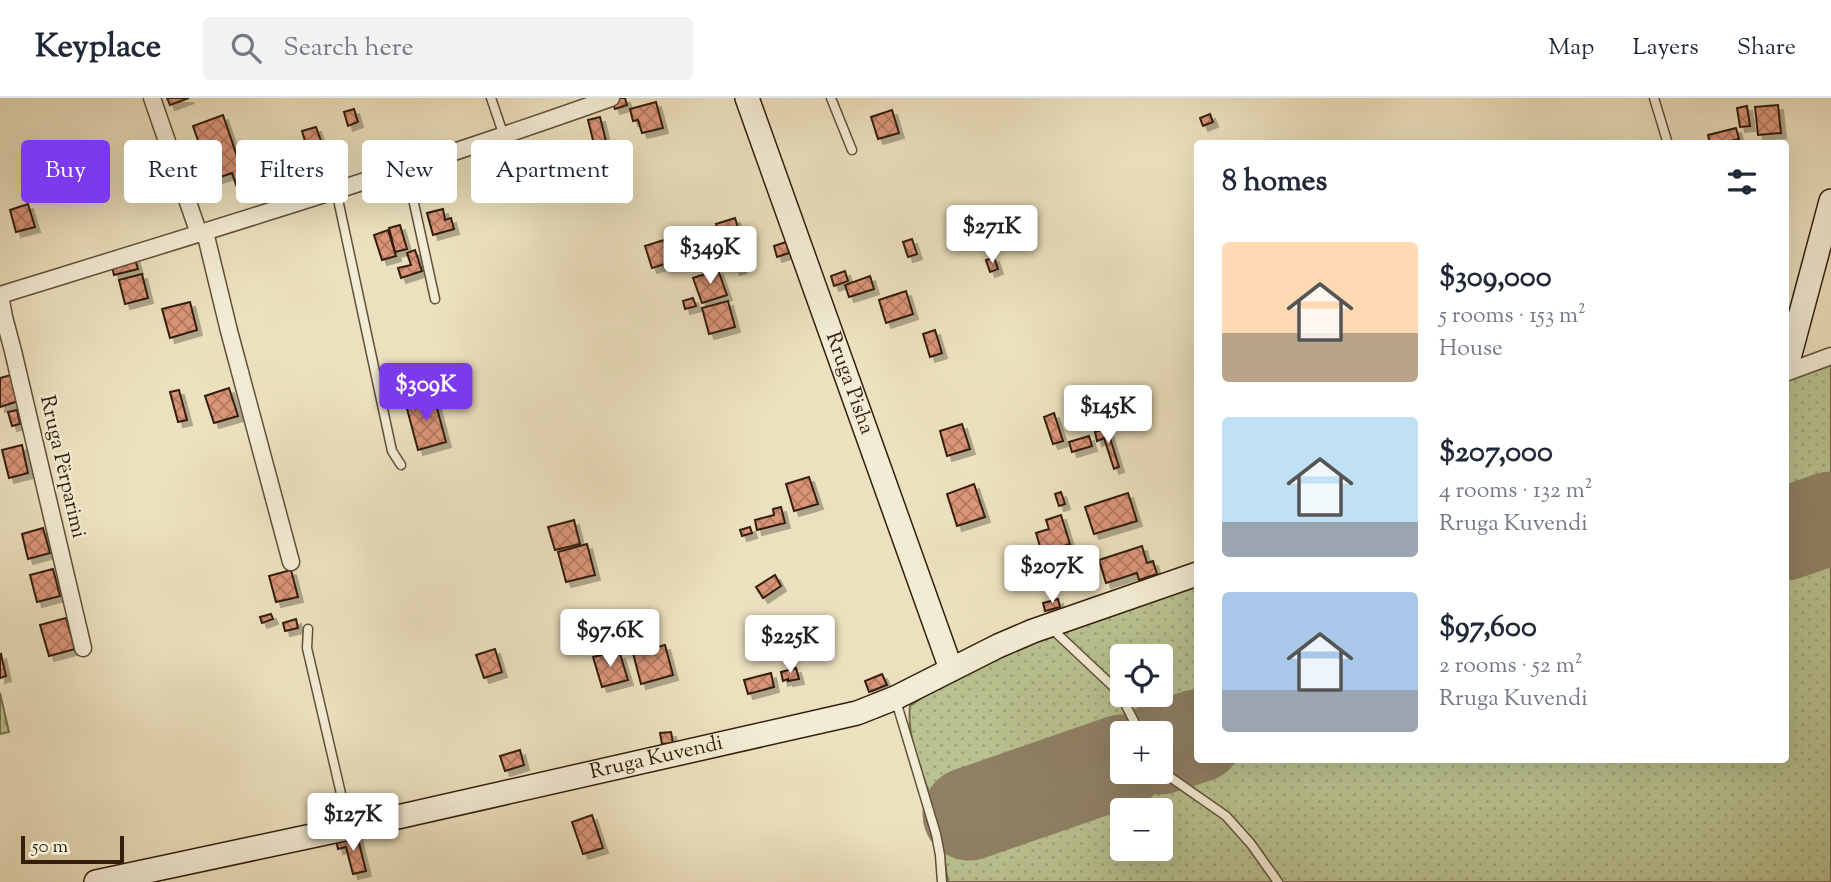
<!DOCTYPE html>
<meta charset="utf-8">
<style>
:root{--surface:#fff;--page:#f2f2f3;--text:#1f2937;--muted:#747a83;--line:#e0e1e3;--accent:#7c3aed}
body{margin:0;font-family:"Sorts Mill Goudy",serif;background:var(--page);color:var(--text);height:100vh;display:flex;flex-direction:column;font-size:26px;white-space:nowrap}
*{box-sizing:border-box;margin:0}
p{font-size:23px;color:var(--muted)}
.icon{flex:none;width:38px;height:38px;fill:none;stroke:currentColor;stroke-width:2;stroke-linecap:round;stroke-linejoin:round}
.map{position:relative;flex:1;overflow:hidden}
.side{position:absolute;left:1194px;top:42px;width:595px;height:623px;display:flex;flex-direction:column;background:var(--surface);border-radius:7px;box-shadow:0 7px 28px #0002}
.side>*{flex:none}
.banner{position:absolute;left:21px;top:42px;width:665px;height:63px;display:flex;gap:14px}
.buttons{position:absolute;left:1110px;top:546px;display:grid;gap:14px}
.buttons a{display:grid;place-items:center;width:63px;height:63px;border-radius:7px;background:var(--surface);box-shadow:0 7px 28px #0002;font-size:35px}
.scale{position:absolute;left:21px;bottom:18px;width:103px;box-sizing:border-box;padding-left:7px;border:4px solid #341f0b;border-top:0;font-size:19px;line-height:24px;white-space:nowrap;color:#341f0b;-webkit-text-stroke:5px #f3ecd5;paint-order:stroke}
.price{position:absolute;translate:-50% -60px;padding:0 16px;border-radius:7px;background:#fff;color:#222;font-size:23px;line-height:46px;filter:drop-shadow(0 2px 4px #0008)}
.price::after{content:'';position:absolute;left:50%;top:42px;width:21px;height:16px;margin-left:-10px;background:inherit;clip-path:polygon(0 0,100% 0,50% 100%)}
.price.current{background:var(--accent);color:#fff}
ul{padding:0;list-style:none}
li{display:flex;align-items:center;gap:21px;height:175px;padding:0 28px}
li span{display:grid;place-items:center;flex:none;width:196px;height:140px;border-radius:7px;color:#555}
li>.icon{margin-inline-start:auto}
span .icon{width:84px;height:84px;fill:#fffc;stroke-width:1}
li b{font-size:30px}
h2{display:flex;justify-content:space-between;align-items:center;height:84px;padding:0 28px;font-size:30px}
.pill{padding:0 24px;border-radius:7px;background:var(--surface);box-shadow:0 7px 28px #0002;font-size:24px;line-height:63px}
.pill.current{background:var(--accent);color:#fff}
header{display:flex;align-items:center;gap:42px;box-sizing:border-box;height:98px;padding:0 35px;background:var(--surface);border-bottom:2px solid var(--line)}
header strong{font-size:33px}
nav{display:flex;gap:38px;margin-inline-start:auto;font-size:24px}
.search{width:490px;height:63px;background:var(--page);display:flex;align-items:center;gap:18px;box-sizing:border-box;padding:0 24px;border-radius:7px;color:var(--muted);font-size:26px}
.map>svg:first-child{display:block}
</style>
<header>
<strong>Keyplace</strong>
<div class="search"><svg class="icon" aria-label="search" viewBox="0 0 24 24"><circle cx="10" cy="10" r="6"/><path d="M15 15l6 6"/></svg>Search here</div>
<nav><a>Map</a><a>Layers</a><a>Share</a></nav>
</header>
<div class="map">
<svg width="1831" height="784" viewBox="0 0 1831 784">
<defs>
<pattern id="grass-dots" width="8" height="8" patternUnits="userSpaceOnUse" patternTransform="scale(1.75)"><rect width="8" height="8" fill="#b9c290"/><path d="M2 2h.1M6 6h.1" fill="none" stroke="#a0a67b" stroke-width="1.8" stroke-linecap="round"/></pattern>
<pattern id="cemetery-stones" width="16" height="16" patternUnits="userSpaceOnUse" patternTransform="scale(1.75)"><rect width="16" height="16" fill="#b9c290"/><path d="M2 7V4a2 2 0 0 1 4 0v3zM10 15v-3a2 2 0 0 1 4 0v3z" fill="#a0a67b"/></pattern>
<pattern id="building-cross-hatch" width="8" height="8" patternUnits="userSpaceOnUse" patternTransform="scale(1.75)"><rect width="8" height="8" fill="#da9578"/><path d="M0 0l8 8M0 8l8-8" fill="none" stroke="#b27961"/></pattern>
<filter id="shadow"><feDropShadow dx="5" dy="5" stdDeviation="0" flood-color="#0004"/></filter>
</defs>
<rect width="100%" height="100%" fill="#ece1be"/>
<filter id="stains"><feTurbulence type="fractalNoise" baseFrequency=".00286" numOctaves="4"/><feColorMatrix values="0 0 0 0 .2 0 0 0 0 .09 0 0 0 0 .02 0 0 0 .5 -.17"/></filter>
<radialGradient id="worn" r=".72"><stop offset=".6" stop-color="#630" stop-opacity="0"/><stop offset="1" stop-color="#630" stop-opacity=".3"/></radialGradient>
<path fill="url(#grass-dots)" stroke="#76704e" stroke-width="2" fill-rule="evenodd" d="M1831 263V784H948C944 762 943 740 937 719 927 683 906 646 910 608L930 594 1006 553 1197 480V662H1785V282ZM1122 558H1160V597H1122ZM1122 635H1160V674H1122ZM1122 712H1160V751H1122Z"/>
<path fill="url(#cemetery-stones)" stroke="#76704e" stroke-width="2" d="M0 595 9 634 0 636Z"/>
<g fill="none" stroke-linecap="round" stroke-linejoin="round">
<g stroke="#908064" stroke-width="93">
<path d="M1785 436 1831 420"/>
<path d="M1160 650 1197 638"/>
<path d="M969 716 1122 663"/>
</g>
</g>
<g fill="url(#building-cross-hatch)" stroke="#341f0b" stroke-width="2" filter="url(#shadow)">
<path d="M167 0H189L170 7Z"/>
<path d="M619 0H625L627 7 615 11 612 2Z"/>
<path d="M656 4 663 30 642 35 638 22 633 23 630 11Z"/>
<path d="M1778 7 1781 35 1758 37 1755 9Z"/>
<path d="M1747 8 1750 28 1740 29 1737 10Z"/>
<path d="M354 11 358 24 348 28 344 14Z"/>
<path d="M892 12 899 35 878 41 871 19Z"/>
<path d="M1210 16 1213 24 1203 28 1200 20Z"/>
<path d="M223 17 241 70 244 69 252 90 239 95 232 75 200 86 193 65 210 59 206 46 200 48 193 28Z"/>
<path d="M600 19 607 47 595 50 588 22Z"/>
<path d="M316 29 326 57 307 63 309 69 299 72 293 55 307 50 302 33Z"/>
<path d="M1736 30 1739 41 1731 43 1732 46H1710L1708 37Z"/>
<path d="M429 64 432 74 420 78 417 68Z"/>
<path d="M28 106 35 129 16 134 10 112Z"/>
<path d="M443 111 445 122 451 120 454 131 433 137 427 115Z"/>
<path d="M735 120 741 139H739L742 146 724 152 716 126Z"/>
<path d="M400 127 407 151 395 154 389 130Z"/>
<path d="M388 132 396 158 382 162 374 137Z"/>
<path d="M912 141 917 156 908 159 903 144Z"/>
<path d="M664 142 671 164 652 170 645 148Z"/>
<path d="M786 144 789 155 777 159 774 148Z"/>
<path d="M415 152 422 173 401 180 398 170 411 167 407 155Z"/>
<path d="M134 158 138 171 114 177 111 164Z"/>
<path d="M738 158 741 170 735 172 732 160Z"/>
<path d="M994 159 998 171 990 174 986 162Z"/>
<path d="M718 172 727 197 702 205 693 180Z"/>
<path d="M845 173 848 183 834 188 831 178Z"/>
<path d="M142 176 148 200 125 206 119 182Z"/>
<path d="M870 178 874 191 849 199 845 187Z"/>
<path d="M906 193 913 216 886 225 879 202Z"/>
<path d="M693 200 696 208 685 211 683 203Z"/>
<path d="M728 203 735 229 709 236 702 210Z"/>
<path d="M190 204 197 232 170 240 162 211Z"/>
<path d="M935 232 942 255 930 259 923 236Z"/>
<path d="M11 277 18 303 0 309V280Z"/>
<path d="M229 290 238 318 214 325 205 298Z"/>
<path d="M179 292 187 322 178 324 170 294Z"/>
<path d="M434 299 446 344 418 352 406 307Z"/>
<path d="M17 312 20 326 12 328 8 314Z"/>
<path d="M1054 315 1063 343 1053 346 1044 319Z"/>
<path d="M962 326 970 351 947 358 940 333Z"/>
<path d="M1107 330 1119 369 1114 371 1104 340 1097 343 1095 334Z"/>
<path d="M1089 338 1092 348 1072 354 1069 344Z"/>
<path d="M22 347 28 375 9 380 2 352Z"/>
<path d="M809 379 818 406 794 413 786 386Z"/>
<path d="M974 386 985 419 957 428 947 396Z"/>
<path d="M1061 394 1065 406 1059 408 1055 396Z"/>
<path d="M1128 395 1137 423 1094 436 1085 409Z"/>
<path d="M781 409 785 425 757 432 755 422 774 417 773 411Z"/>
<path d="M1061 417 1070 446 1042 455 1036 435 1049 431 1046 422Z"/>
<path d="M574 422 580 446 555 452 548 429Z"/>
<path d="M750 429 752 435 742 438 740 432Z"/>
<path d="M43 430 50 455 28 461 22 436Z"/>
<path d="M587 446 595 477 566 484 558 454Z"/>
<path d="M1142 448 1147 465 1153 463 1157 476 1139 482 1137 475 1106 485 1099 462Z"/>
<path d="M53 471 60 498 37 504 30 477Z"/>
<path d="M291 472 298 499 276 504 269 478Z"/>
<path d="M775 477 781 488 763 500 756 489Z"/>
<path d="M1058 501 1060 509 1045 513 1043 505Z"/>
<path d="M271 516 273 521 262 525 260 519Z"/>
<path d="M66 520 75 551 49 558 40 527Z"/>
<path d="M296 521 298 530 285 533 283 525Z"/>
<path d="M665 547 673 577 641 586 633 555Z"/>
<path d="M495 551 502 574 484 580 476 557Z"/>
<path d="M610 555 611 558 620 556 628 582 602 589 593 559Z"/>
<path d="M1 556 6 578 0 580V557Z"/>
<path d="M796 570 799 581 788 583V581L783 583 781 574Z"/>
<path d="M771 575 774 589 748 596 744 582Z"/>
<path d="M882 576 887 587 869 594 865 583Z"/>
<path d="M671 634 673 645 662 646 660 635Z"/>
<path d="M520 652 524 667 505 673 500 658Z"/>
<path d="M592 717 603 750 583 756 572 724Z"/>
<path d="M357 737 366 773 353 776 346 749 338 751 336 742Z"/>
</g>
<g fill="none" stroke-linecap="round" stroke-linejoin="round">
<g stroke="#625038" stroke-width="11">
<g id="lane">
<path d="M491 0 504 38"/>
<path d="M831 0 852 52"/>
<path d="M1654 0 1668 46"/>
<path d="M406 69 435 201"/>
<path d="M336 92 392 353 401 367"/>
<path d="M1051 530 1119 594 1140 635"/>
<path d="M308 531 307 550 349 730"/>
<path d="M896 603 936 736 940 757 942 784"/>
<path d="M1160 672 1226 718 1251 746 1278 784"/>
</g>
</g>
<g stroke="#625038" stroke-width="19">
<g id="street">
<path d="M152 0 199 136"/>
<path d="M205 134 229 233 291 464"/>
<path d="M0 197C204 134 409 72 611 0"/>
<path d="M0 197 4 219 13 253 83 550"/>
<path d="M1785 275 1831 258"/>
</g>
</g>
<g stroke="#341f0b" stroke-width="26">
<g id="secondary">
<path id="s1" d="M747 0 951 571"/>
<path d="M1785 267 1789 260 1831 103"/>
<path id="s2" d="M96 784 349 730 857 615 895 600 998 548 1033 533 1197 476"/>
</g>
</g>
<use href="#lane" stroke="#f3ecd5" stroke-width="8"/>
<use href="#street" stroke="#f3ecd5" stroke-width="16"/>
<use href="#secondary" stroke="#f3ecd5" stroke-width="23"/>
</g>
<g text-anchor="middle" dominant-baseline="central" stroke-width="5" stroke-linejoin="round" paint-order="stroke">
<g font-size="21" fill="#341f0b" stroke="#f3ecd5">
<text stroke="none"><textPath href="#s1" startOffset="303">Rruga Pisha</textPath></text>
<text transform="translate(62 369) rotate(77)">Rruga Përparimi</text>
<text stroke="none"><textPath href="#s2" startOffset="574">Rruga Kuvendi</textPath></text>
</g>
</g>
<rect width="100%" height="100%" filter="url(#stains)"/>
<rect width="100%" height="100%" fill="url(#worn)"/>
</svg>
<div class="buttons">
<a><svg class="icon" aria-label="locate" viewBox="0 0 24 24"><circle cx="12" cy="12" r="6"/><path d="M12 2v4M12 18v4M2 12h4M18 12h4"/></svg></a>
<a>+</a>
<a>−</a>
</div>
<div class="scale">50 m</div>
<b class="price" style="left:992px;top:167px">$271K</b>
<b class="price" style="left:710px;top:188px">$349K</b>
<b class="price current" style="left:426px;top:325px">$309K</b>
<b class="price" style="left:1108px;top:347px">$145K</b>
<b class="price" style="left:1052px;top:507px">$207K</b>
<b class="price" style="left:610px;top:571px">$97.6K</b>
<b class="price" style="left:790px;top:577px">$225K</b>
<b class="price" style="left:353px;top:755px">$127K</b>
<div class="banner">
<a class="pill current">Buy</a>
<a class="pill">Rent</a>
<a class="pill">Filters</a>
<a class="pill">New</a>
<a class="pill">Apartment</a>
</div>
<section class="side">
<h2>8 homes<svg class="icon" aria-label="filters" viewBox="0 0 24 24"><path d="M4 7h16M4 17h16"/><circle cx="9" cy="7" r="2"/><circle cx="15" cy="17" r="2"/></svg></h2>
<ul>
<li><span style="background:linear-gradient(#ffd9b3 65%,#b9a48a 0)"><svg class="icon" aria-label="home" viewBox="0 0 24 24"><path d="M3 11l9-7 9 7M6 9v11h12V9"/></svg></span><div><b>$309,000</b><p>5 rooms · 153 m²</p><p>House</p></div></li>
<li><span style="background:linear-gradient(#bfe0f5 75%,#9aa5b1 0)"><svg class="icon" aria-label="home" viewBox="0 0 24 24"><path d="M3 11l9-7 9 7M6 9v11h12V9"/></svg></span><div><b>$207,000</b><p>4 rooms · 132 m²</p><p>Rruga Kuvendi</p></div></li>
<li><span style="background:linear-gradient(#a9c7e8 70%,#9aa5b1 0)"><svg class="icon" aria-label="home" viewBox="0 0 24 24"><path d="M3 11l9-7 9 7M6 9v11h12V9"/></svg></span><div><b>$97,600</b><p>2 rooms · 52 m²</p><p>Rruga Kuvendi</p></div></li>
</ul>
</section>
</div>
